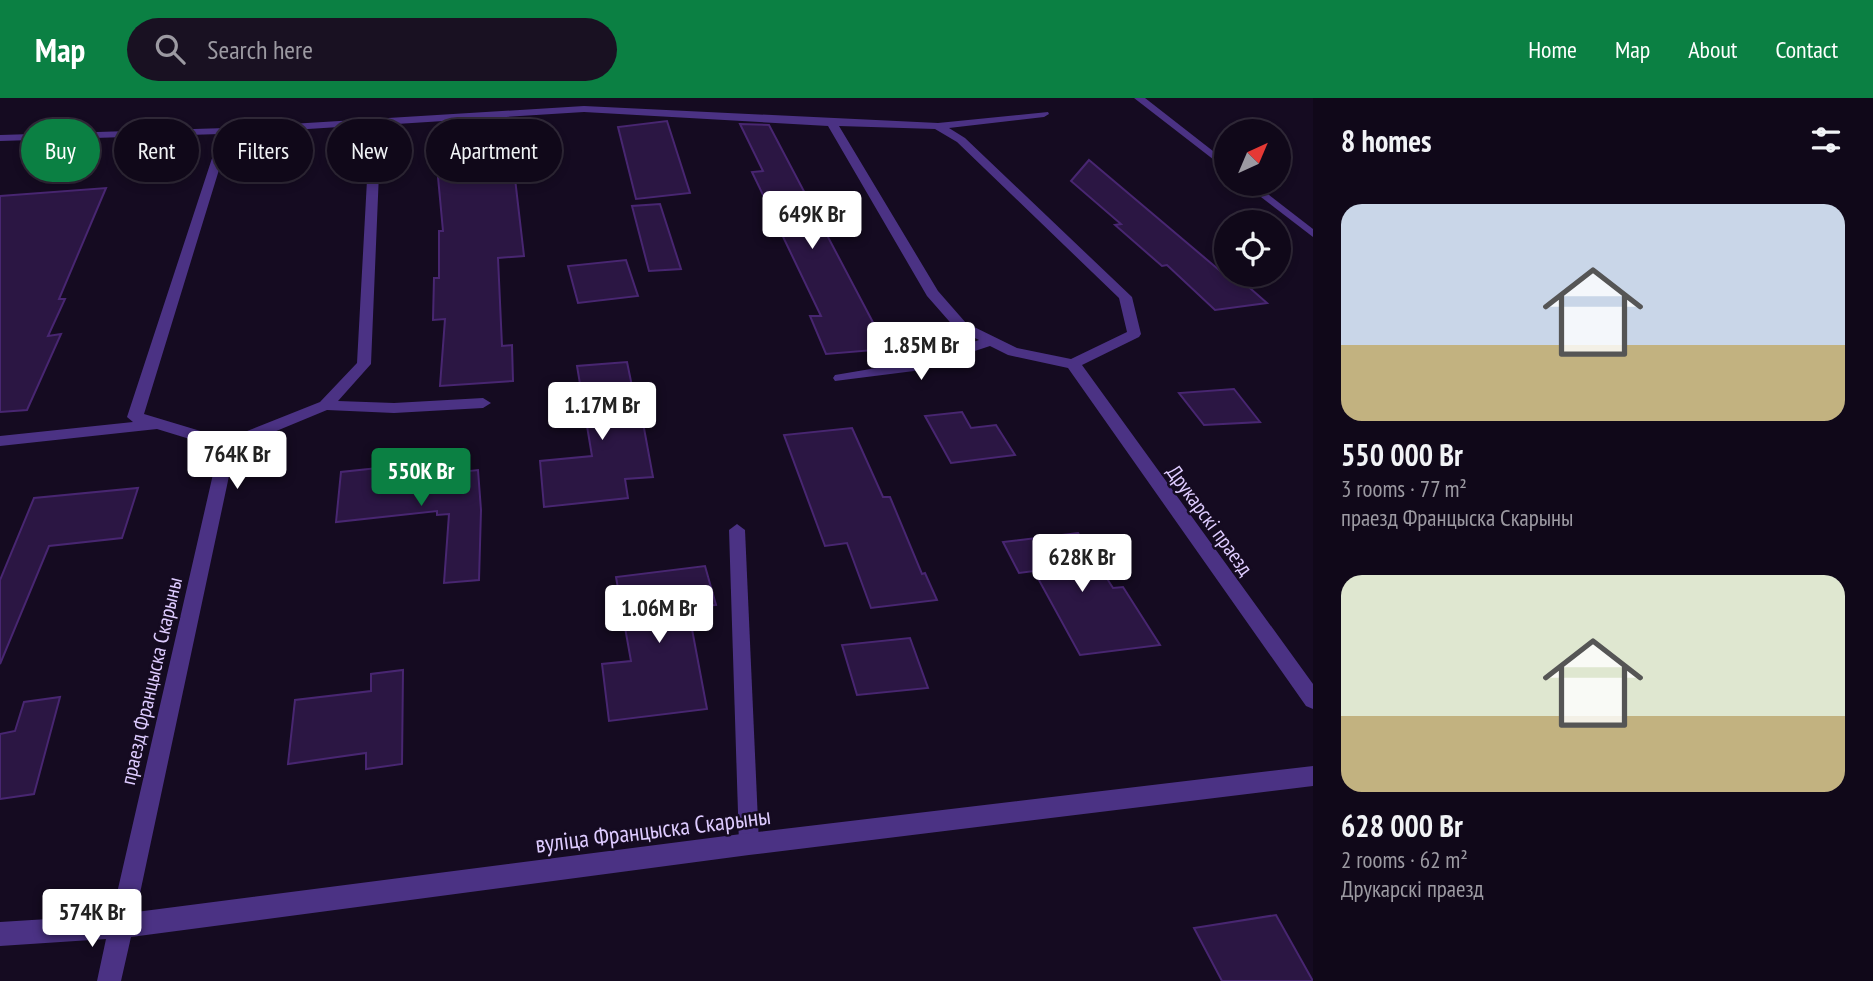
<!DOCTYPE html>
<meta charset="utf-8">
<style>
:root{--surface:#100819;--page:#191122;--text:#f1f3f6;--muted:#9c9aa2;--line:#302938;--accent:#0b8043}
body{margin:0;font-family:"PT Sans Narrow",sans-serif;background:var(--page);color:var(--text);height:100vh;display:flex;flex-direction:column;font-size:26px;white-space:nowrap}
*{box-sizing:border-box;margin:0}
p{font-size:23px;color:var(--muted)}
.icon{flex:none;width:38px;height:38px;fill:none;stroke:currentColor;stroke-width:2;stroke-linecap:round;stroke-linejoin:round}
.map{position:relative;flex:1;overflow:hidden}
.side{display:flex;flex-direction:column;background:var(--surface);width:560px}
.side>*{flex:none}
.top-card{position:absolute;left:21px;top:21px;width:665px;height:63px;display:flex;gap:14px}
.needle{width:46px;rotate:44deg}
.controls{position:absolute;left:1214px;top:21px;display:grid;gap:14px}
.controls a{display:grid;place-items:center;width:77px;height:77px;border-radius:50%;background:var(--surface);box-shadow:0 4px 10px #0003,0 0 0 2px var(--line);font-size:35px}
.price{position:absolute;translate:-50% -60px;padding:0 16px;border-radius:7px;background:#fff;color:#222;font-size:23px;line-height:46px;filter:drop-shadow(0 2px 4px #0008)}
.price::after{content:'';position:absolute;left:50%;top:42px;width:21px;height:16px;margin-left:-10px;background:inherit;clip-path:polygon(0 0,100% 0,50% 100%)}
.price.on{background:var(--accent);color:#fff}
ul{padding:0;list-style:none}
li{display:grid;align-content:center;gap:14px;height:371px;padding:0 28px}
li span{display:grid;place-items:center;height:217px;border-radius:21px;color:#555}
li>.icon{margin-inline-start:auto}
span .icon{width:126px;height:126px;fill:#fffc;stroke-width:1}
li b{font-size:30px}
h2{display:flex;justify-content:space-between;align-items:center;height:84px;padding:0 28px;font-size:30px}
.chip{padding:0 24px;border-radius:32px;background:var(--surface);box-shadow:0 4px 10px #0003,0 0 0 2px var(--line);font-size:24px;line-height:63px}
.chip.on{background:var(--accent);color:#fff}
header{display:flex;align-items:center;gap:42px;box-sizing:border-box;height:98px;padding:0 35px;background:var(--accent);color:#fff}
header strong{font-size:33px}
nav{display:flex;gap:38px;margin-inline-start:auto;font-size:24px}
.search{width:490px;height:63px;background:var(--page);display:flex;align-items:center;gap:18px;box-sizing:border-box;padding:0 24px;border-radius:38px;color:var(--muted);font-size:26px}
main{display:flex;flex:1;min-height:0}
.map>svg:first-child{display:block}
</style>
<header>
<strong>Map</strong>
<div class="search"><svg class="icon" aria-label="search" viewBox="0 0 24 24"><circle cx="10" cy="10" r="6"/><path d="M15 15l6 6"/></svg>Search here</div>
<nav><a>Home</a><a>Map</a><a>About</a><a>Contact</a></nav>
</header>
<main>
<div class="map">
<svg width="1313" height="883" viewBox="0 0 1313 883">
<rect width="100%" height="100%" fill="#150b21"/>
<g fill="#2b1643" stroke="#482671" stroke-width="2">
<path d="M667 23 690 95 636 101 618 29Z"/>
<path d="M740 26 769 27 887 251 826 256 810 218H821L752 74 763 73Z"/>
<path d="M495 29 499 74 514 72 524 158 498 160 502 248 512 247 513 283 440 288 445 221 433 222 434 180H439V133H443L438 79H442V33Z"/>
<path d="M1089 62 1225 177H1235L1267 205 1215 212 1167 167 1162 168 1115 127 1121 126 1071 83Z"/>
<path d="M106 90 59 201H65L48 238 61 236 27 312 0 314V98Z"/>
<path d="M660 106 681 171 649 173 632 108Z"/>
<path d="M626 162 638 198 578 205 568 168Z"/>
<path d="M627 264 633 293 637 292 653 379 625 381 628 400 544 409 540 363 592 358 577 268Z"/>
<path d="M1234 291 1260 324 1204 327 1179 295Z"/>
<path d="M962 314 971 330 996 327 1015 357 951 365 925 318Z"/>
<path d="M852 330 883 399H890L922 476 925 475 937 502 871 510 847 445 825 448 784 337Z"/>
<path d="M415 366V379L478 372 481 412 479 482 444 485 449 416 437 417V413L336 424 341 374Z"/>
<path d="M138 390 122 440 49 448 0 566V482L34 400Z"/>
<path d="M1078 435 1113 490 1123 489 1160 547 1080 557 1034 473 1019 475 1003 444Z"/>
<path d="M705 468 716 507 688 510 707 611 609 623 602 566 631 563 616 479Z"/>
<path d="M910 540 928 590 857 597 842 547Z"/>
<path d="M403 572 402 666 366 671V655L288 666 295 602 371 593V576Z"/>
<path d="M60 599 34 696 0 701V636L15 633 24 604Z"/>
<path d="M1276 817 1313 883H1222L1194 830Z"/>
</g>
<g fill="none" stroke-linecap="round" stroke-linejoin="round">
<g fill="#4b3284" fill-rule="evenodd">
<path d="M1134 0H1145L1227 64V72Z"/>
<path d="M1244 86H1255L1313 131V139Z"/>
<path d="M737 426 745 432 759 746 756 753 749 756 742 753 739 746 729 432Z"/>
</g>
<path fill="#4b3284" fill-rule="evenodd" d="M584 8 938 25 1048 14 1049 16 1044 19 949 30 965 40 1132 199 1141 236 1139 239 1082 267 1313 586V611L1306 608 1068 270 1008 257 990 248 914 273 835 283 833 280 835 277 912 264 979 242 956 231 927 198 828 28 584 14 381 27 371 266 338 303 394 305 483 300 491 305 483 310 394 315 327 312 235 350 136 814 749 735 1313 668V688L749 757 131 839 121 883H97L106 841 0 848V824L112 817 219 350 157 331 0 348V338L133 324 127 319 220 36 0 43V37L226 30ZM370 27 357 265 320 304 227 341 144 316 230 36ZM839 28 935 31 957 44 1119 200 1127 234 1071 261 1017 250 966 225 938 193Z"/>
</g>
<g text-anchor="middle" dominant-baseline="central" stroke-width="5" stroke-linejoin="round" paint-order="stroke">
<g font-size="21" fill="#decbff" stroke="#150b21">
<text transform="translate(1210 422) rotate(54)">Друкарскі праезд</text>
<text transform="translate(151 583) rotate(-77)">праезд Францыска Скарыны</text>
</g>
<g font-size="24" fill="#decbff" stroke="#150b21">
<text transform="translate(653 732) rotate(-7)">вуліца Францыска Скарыны</text>
</g>
</g>
</svg>
<div class="controls">
<a><svg class="needle" viewBox="-14 -14 28 28"><path d="M0-13l5 13h-10z" fill="#e53935"/><path d="M0 13l5-13h-10z" fill="#9c9aa2"/></svg></a>
<a><svg class="icon" aria-label="locate" viewBox="0 0 24 24"><circle cx="12" cy="12" r="6"/><path d="M12 2v4M12 18v4M2 12h4M18 12h4"/></svg></a>
</div>
<b class="price" style="left:812px;top:153px">649K Br</b>
<b class="price" style="left:921px;top:284px">1.85M Br</b>
<b class="price" style="left:602px;top:344px">1.17M Br</b>
<b class="price" style="left:237px;top:393px">764K Br</b>
<b class="price on" style="left:421px;top:410px">550K Br</b>
<b class="price" style="left:1082px;top:496px">628K Br</b>
<b class="price" style="left:659px;top:547px">1.06M Br</b>
<b class="price" style="left:92px;top:851px">574K Br</b>
<div class="top-card">
<a class="chip on">Buy</a>
<a class="chip">Rent</a>
<a class="chip">Filters</a>
<a class="chip">New</a>
<a class="chip">Apartment</a>
</div>
</div>
<section class="side">
<h2>8 homes<svg class="icon" aria-label="filters" viewBox="0 0 24 24"><path d="M4 7h16M4 17h16"/><circle cx="9" cy="7" r="2"/><circle cx="15" cy="17" r="2"/></svg></h2>
<ul>
<li><span style="background:linear-gradient(#c9d6e8 65%,#c2b280 0)"><svg class="icon" aria-label="home" viewBox="0 0 24 24"><path d="M3 11l9-7 9 7M6 9v11h12V9"/></svg></span><div><b>550 000 Br</b><p>3 rooms · 77 m²</p><p>праезд Францыска Скарыны</p></div></li>
<li><span style="background:linear-gradient(#dfe7d0 65%,#c2b280 0)"><svg class="icon" aria-label="home" viewBox="0 0 24 24"><path d="M3 11l9-7 9 7M6 9v11h12V9"/></svg></span><div><b>628 000 Br</b><p>2 rooms · 62 m²</p><p>Друкарскі праезд</p></div></li>
</ul>
</section>
</main>
